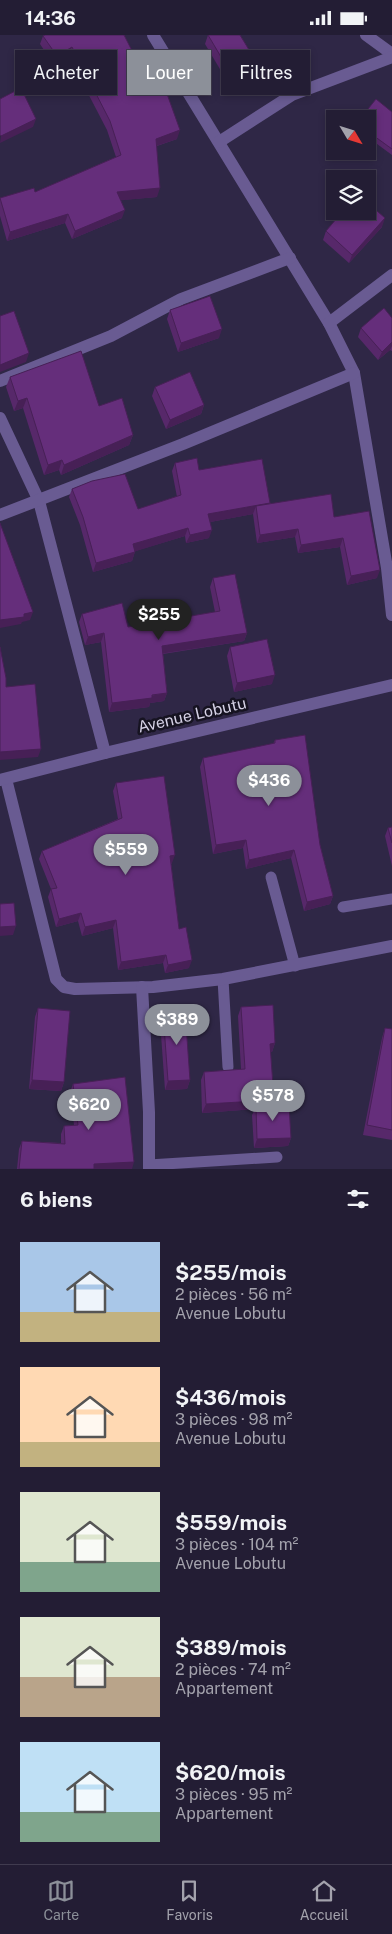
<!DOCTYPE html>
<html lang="fr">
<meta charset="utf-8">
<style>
:root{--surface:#231d34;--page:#2f2a40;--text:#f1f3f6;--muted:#a3a2ac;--line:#403b4f;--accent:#8c9099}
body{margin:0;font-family:"Public Sans",sans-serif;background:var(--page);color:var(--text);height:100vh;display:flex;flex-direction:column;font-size:19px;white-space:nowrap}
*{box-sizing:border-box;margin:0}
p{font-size:16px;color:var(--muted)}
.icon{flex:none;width:28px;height:28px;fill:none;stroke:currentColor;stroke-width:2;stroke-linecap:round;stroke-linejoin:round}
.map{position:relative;height:1134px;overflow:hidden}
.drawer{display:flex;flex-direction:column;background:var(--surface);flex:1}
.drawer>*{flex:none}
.hud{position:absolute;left:15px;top:15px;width:362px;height:45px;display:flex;gap:10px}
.needle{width:32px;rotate:128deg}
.fabs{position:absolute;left:326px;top:75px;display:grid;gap:10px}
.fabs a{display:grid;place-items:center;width:50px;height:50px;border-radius:0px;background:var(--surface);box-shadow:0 2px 8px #0003,0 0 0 1px var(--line);font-size:25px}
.price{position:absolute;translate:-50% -42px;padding:0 11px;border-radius:18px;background:var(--accent);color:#fff;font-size:16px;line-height:32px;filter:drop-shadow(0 1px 2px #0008)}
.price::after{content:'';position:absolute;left:50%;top:30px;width:15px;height:11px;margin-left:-8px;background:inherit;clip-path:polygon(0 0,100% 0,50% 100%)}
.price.on{background:#222;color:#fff}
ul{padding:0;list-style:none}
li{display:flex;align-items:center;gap:15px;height:125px;padding:0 20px}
li span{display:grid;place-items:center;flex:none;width:140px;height:100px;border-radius:0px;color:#555}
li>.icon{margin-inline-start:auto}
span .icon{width:60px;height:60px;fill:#fffc;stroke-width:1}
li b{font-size:21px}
h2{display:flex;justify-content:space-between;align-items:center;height:60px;padding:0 20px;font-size:21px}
.tag{padding:0 18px;border-radius:0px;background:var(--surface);box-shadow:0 2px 8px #0003,0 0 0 1px var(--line);font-size:18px;line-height:45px}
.tag.on{background:var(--accent);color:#fff}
.status{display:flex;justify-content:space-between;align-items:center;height:35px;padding:0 25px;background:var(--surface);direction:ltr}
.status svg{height:14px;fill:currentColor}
.tabs{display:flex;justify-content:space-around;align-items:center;height:70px;border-top:1px solid var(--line);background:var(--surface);font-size:14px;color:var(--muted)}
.tabs a{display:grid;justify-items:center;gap:2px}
.tabs .on{color:var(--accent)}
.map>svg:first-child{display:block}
</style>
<div class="status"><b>14:36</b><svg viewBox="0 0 49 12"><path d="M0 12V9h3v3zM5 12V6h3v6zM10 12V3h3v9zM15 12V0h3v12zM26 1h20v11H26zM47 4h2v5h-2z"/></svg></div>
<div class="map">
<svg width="392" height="1134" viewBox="0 0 392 1134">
<rect width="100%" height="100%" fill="#2f2746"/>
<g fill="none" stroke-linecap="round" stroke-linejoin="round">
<g stroke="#695b92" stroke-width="11">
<path d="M271 842 295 931"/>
<path d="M343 872 392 864"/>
<path d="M223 944 228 1032"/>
<path d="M149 1130 277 1122"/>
</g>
<g stroke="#695b92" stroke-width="12">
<path d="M153 0 329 288 354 338 387 533 392 580"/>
<path d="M366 0 392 19"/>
<path d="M219 107 292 60 392 22"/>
<path d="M329 288 392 240"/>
<path d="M0 346 111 301 181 264 290 223"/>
<path d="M0 383 39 466 105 718"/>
<path d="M0 480 183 409 354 338"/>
<path d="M6 744 56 944 64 952 75 954 153 952 223 944 392 911"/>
<path d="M0 745 105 718 392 650"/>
<path d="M142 952 149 1077V1134"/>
</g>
</g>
<g fill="#57286a">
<path d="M124 0 177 104 157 111V162L121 165 122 183 72 204 65 188 7 206 0 181V163L35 157 116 122 107 95 68 20 54 30 40 9 43 1Z"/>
<path d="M208 0 253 36 230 51 205 9Z"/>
<path d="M392 77V120L373 106 371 107 368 104V84Z"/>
<path d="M382 192 349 228 323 205 326 196Z"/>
<path d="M170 275 219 303 178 317 167 284Z"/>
<path d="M392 283V316L390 315 378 325 358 302 361 293Z"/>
<path d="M10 342 99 371 133 400 129 410 61 440 59 435 44 440 23 373 14 376 6 352Z"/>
<path d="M155 352 204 370 201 379 166 394 152 361Z"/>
<path d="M175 428 199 435 270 468 334 482 377 543 347 550 340 512 298 518 295 502 257 508 253 479 210 487 209 503 186 508 185 501 135 516 132 526 93 537 80 490 69 462 72 454 138 474 177 462 172 436Z"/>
<path d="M213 543 247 598 244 606 163 619 167 658 164 666 150 668 149 672 109 677 101 607 85 610 79 587 82 579 128 592 215 577 210 552Z"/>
<path d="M230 612 272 649 234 657 227 621Z"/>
<path d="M275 705 320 810 333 861 330 869 304 876 291 823 246 834 243 813 213 819 200 732 203 723 273 709Z"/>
<path d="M116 748 172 828 171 829 179 894 189 933 165 938 163 928 118 935 113 893 82 901 78 886 56 892 48 862 51 854 39 824 42 816 118 784 113 756Z"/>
<path d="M392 792V831L385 801 388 793Z"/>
<path d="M241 972 275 1008 272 1017H270L271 1071 291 1103 288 1111 254 1113 252 1080 255 1074 202 1078 201 1045 204 1037 241 1034 238 981Z"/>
<path d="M38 973 64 1047 61 1056 29 1054 35 982Z"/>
<path d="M163 977 190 1045 187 1054 165 1055 160 986Z"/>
<path d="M385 993 392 994V1105L363 1100 382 1003Z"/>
<path d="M73 1049 132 1134H17L19 1114 22 1106 61 1108V1099L64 1091 74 1090 70 1057Z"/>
</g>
<g fill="#472056">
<path d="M72 12 68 20 54 30 57 21Z"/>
<path d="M257 28 253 36 230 51 233 42Z"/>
<path d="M36 84 33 92 0 108 1 101Z"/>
<path d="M180 95 177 104 153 112 156 104Z"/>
<path d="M160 153 157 162 114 166 117 157Z"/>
<path d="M125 175 122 183 72 204 75 196Z"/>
<path d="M68 179 65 188 7 206 10 197Z"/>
<path d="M385 183 382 192 349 228 352 220Z"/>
<path d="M222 294 219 303 178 317 181 308Z"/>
<path d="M392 307V311L390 315 378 325 382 317Z"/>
<path d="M29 318 26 327 0 337V330Z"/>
<path d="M27 363 23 373 14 376 18 366Z"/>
<path d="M204 370 201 379 166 394 170 385Z"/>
<path d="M133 400 129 410 61 440 64 430Z"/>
<path d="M62 425 59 435 44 440 48 430Z"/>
<path d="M270 468 256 471 253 479 205 488 208 479Z"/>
<path d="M188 493 185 501 130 518 133 509Z"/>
<path d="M298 494 295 502 257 508 260 500Z"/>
<path d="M212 495 209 503 186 508 190 500Z"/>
<path d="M343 503 340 512 298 518 301 510Z"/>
<path d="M135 517 132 526 93 537 96 528Z"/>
<path d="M380 535 377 543 347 550 351 541Z"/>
<path d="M33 577 30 585 22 587 21 589 0 593V585Z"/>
<path d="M104 598 101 607 85 610 88 602Z"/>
<path d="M247 598 244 606 159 619 162 611Z"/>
<path d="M275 640 272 649 234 657 237 648Z"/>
<path d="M167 658 164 666 150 668 149 672 109 677 112 668Z"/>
<path d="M41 714 38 722 0 725V717Z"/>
<path d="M246 805 243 813 213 819 216 810Z"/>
<path d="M294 815 291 823 246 834 249 825Z"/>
<path d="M175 820 172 828 167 829 170 821Z"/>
<path d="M333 861 330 869 304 876 307 867Z"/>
<path d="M81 878 78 886 56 892 59 884Z"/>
<path d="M116 885 113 893 82 901 85 892Z"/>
<path d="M16 891 13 900 0 901V892Z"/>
<path d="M166 920 163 928 118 935 121 927Z"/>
<path d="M192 925 189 933 165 938 168 930Z"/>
<path d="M275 1008 272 1017H267L270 1009Z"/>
<path d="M32 1045 64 1047 61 1056 29 1054Z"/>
<path d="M190 1045 187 1054 165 1055 168 1046Z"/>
<path d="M274 1065 271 1073 256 1072 255 1074 202 1078 206 1069Z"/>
<path d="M291 1103 288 1111 254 1113 257 1104Z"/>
<path d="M134 1127 132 1134H92L94 1129Z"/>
</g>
<g fill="#652e7b" stroke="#472056">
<path d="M45 0H124L144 39 157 31 180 95 156 104 160 153 117 157 125 175 75 196 68 179 10 197 0 163 34 153 35 157 121 120 110 86 72 12 57 21 43 1Z"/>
<path d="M208 0H240L257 28 233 42Z"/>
<path d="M21 53 36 84 1 101 0 100V64Z"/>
<path d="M376 64 392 77V114L374 101 373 102 368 97V84H360Z"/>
<path d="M368 168 385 183 352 220 326 196 343 176H368Z"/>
<path d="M210 261 222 294 181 308 170 275Z"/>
<path d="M384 273 392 283V307L382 317 361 293Z"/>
<path d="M14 276 29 318 0 330V281Z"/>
<path d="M81 316 99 371 122 363 133 400 64 430 62 425 48 430 27 363 18 366 10 342Z"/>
<path d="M190 337 204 370 170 385 155 352Z"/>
<path d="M197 423 199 435 262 424 270 468 208 479 212 495 190 500 188 493 133 509 135 517 96 528 83 482 72 454 92 446 125 439 138 474 181 460 175 428Z"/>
<path d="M331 459 334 482 369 476 380 535 351 541 343 503 301 510 298 494 260 500 256 471Z"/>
<path d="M0 488 33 577 24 579V582L0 585Z"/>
<path d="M235 539 247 598 162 611 167 658 152 660V663L112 668 104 598 88 602 82 579 122 568 128 592 220 576 213 543Z"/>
<path d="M267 604 275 640 237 648 230 612Z"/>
<path d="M0 612 6 643V652L35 649 41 714 0 717Z"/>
<path d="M305 700 320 810 333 861 307 867 294 815 249 825 246 805 216 810 203 723 275 708V705Z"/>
<path d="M164 741 175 820 170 821 179 894 186 892 192 925 168 930 166 920 121 927 116 885 85 892 81 878 59 884 51 854 57 853 42 816 122 783 116 748Z"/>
<path d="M392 792V808L388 793Z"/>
<path d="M14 868 16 891 0 892V869Z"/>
<path d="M273 970 275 1008 270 1009 274 1065 206 1069 204 1037 245 1034 241 972Z"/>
<path d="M38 973 70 976 64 1047 32 1045Z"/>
<path d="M185 975 190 1045 168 1046 163 977Z"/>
<path d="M385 993 392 994V1095L367 1090Z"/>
<path d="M125 1042 134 1127 94 1129V1134H19L22 1106 65 1109 64 1091 78 1090 73 1049Z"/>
<path d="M289 1070 291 1103 257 1104 256 1072Z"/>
</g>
<g text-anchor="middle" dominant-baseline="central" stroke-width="5" stroke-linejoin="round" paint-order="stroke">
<g font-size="16" fill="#d5d1e5" stroke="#161321">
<text transform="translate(192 680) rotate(-13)">Avenue Lobutu</text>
</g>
</g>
</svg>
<div class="fabs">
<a><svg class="needle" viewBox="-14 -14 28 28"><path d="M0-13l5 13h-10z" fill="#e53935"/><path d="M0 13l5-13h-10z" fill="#a3a2ac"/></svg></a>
<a><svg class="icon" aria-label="layers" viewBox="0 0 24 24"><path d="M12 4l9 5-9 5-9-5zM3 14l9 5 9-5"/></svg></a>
</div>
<b class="price on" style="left:159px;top:606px">$255</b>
<b class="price" style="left:269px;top:772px">$436</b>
<b class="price" style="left:126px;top:841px">$559</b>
<b class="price" style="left:177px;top:1011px">$389</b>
<b class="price" style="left:273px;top:1087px">$578</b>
<b class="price" style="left:89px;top:1096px">$620</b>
<div class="hud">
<a class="tag">Acheter</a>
<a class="tag on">Louer</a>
<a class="tag">Filtres</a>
</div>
</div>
<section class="drawer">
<h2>6 biens<svg class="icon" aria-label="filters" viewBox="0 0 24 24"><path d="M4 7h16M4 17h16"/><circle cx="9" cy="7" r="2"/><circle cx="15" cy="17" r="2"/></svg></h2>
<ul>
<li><span style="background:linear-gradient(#a9c7e8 70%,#c2b280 0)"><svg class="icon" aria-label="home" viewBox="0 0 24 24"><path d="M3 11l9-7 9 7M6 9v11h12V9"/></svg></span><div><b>$255/mois</b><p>2 pièces · 56 m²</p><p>Avenue Lobutu</p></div></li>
<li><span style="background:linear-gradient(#ffd9b3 75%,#c2b280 0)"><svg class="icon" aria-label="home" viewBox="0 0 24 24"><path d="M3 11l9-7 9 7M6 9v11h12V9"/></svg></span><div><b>$436/mois</b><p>3 pièces · 98 m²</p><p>Avenue Lobutu</p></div></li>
<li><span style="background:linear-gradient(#dfe7d0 70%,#7fa58c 0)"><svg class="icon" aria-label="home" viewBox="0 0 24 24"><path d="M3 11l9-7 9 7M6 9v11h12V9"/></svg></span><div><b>$559/mois</b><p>3 pièces · 104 m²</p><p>Avenue Lobutu</p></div></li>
<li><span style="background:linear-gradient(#dfe7d0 60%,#b9a48a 0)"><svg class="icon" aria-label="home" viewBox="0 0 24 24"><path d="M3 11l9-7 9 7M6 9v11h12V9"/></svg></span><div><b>$389/mois</b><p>2 pièces · 74 m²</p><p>Appartement</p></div></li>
<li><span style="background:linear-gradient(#bfe0f5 70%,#7fa58c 0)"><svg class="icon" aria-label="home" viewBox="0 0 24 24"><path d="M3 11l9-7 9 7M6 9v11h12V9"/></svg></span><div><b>$620/mois</b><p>3 pièces · 95 m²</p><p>Appartement</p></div></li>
</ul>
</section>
<nav class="tabs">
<a class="on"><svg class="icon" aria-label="map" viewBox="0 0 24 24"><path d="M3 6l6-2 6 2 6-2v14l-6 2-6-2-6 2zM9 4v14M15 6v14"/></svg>Carte</a>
<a><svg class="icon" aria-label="saved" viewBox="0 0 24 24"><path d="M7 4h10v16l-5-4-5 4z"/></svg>Favoris</a>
<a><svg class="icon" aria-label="home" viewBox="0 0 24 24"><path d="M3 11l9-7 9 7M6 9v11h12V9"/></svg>Accueil</a>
</nav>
